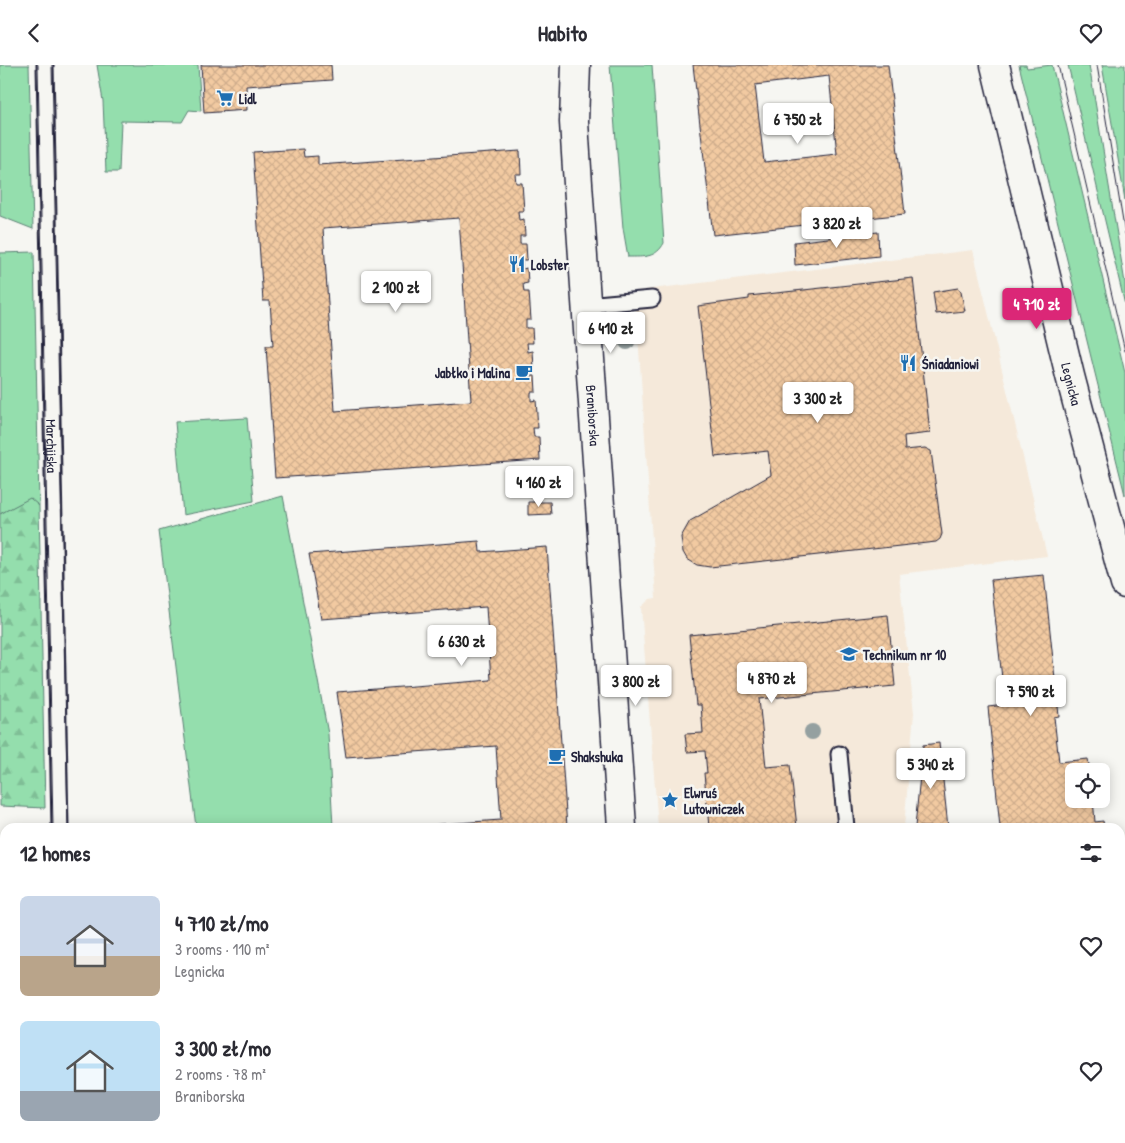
<!DOCTYPE html>
<meta charset="utf-8">
<style>
:root{--surface:#fff;--page:#f7f7f7;--text:#2b2b33;--muted:#7c7c81;--accent:#db2777}
body{margin:0;font-family:"Patrick Hand",sans-serif;background:var(--page);color:var(--text);height:100vh;display:flex;flex-direction:column;font-size:19px;white-space:nowrap}
*{box-sizing:border-box;margin:0}
p{font-size:16px;color:var(--muted)}
.icon{flex:none;width:28px;height:28px;fill:none;stroke:currentColor;stroke-width:2;stroke-linecap:round;stroke-linejoin:round}
.map{position:relative;flex:1;overflow:hidden}
.details{position:absolute;left:0px;top:758px;width:1125px;height:321px;display:flex;flex-direction:column;background:var(--surface);border-radius:15px 15px 0 0;box-shadow:0 2px 12px #0003}
.details>*{flex:none}
.fabs{position:absolute;left:1065px;top:698px;display:grid;gap:10px}
.fabs a{display:grid;place-items:center;width:45px;height:45px;border-radius:8px;background:var(--surface);box-shadow:0 2px 12px #0003;font-size:25px}
.price{position:absolute;translate:-50% -42px;padding:0 11px;border-radius:5px;background:#fff;color:#222;font-size:16px;line-height:32px;filter:drop-shadow(0 1px 2px #0008)}
.price::after{content:'';position:absolute;left:50%;top:30px;width:15px;height:11px;margin-left:-8px;background:inherit;clip-path:polygon(0 0,100% 0,50% 100%)}
.price.on{background:var(--accent);color:#fff}
ul{padding:0;list-style:none}
li{display:flex;align-items:center;gap:15px;height:125px;padding:0 20px}
li span{display:grid;place-items:center;flex:none;width:140px;height:100px;border-radius:8px;color:#555}
li>.icon{margin-inline-start:auto}
span .icon{width:60px;height:60px;fill:#fffc;stroke-width:1}
li b{font-size:21px}
h2{display:flex;justify-content:space-between;align-items:center;height:60px;padding:0 20px;font-size:21px}
header{display:flex;justify-content:space-between;align-items:center;height:65px;padding:0 20px;background:var(--surface);font-size:22px;font-weight:700}
.map>svg:first-child{display:block}
</style>
<header><svg class="icon" aria-label="back" viewBox="0 0 24 24"><path d="M15 5l-7 7 7 7"/></svg>Habito<svg class="icon" aria-label="heart" viewBox="0 0 24 24"><path d="M12 20l-8-8c-3-5 5-10 8-4 3-6 11-1 8 4z"/></svg></header>
<div class="map">
<svg width="1125" height="1078" viewBox="0 0 1125 1078">
<defs>
<pattern id="forest-firs" width="22" height="20" patternUnits="userSpaceOnUse" patternTransform="scale(1.25)"><rect width="22" height="20" fill="#94dead"/><path d="M5 1l3.5 6h-7zM16 11l3.5 6h-7z" fill="#7fbe96"/></pattern>
<pattern id="building-cross-hatch" width="8" height="8" patternUnits="userSpaceOnUse" patternTransform="scale(1.25)"><rect width="8" height="8" fill="#f2caa1"/><path d="M0 0l8 8M0 8l8-8" fill="none" stroke="#cfad8c"/></pattern>
</defs>
<rect width="100%" height="100%" fill="#f6f6f2"/>
<filter id="ink" filterUnits="userSpaceOnUse"><feTurbulence type="fractalNoise" baseFrequency=".02" numOctaves="2"/><feDisplacementMap in="SourceGraphic" scale="10" xChannelSelector="R" yChannelSelector="G"/><feConvolveMatrix kernelMatrix="1 2 1 2 8 2 1 2 1" color-interpolation-filters="sRGB"/></filter>
<g filter="url(#ink)">
<g fill="#f5e9da">
<path d="M973 185 1047 491 899 509 914 648 904 762H658L641 542 650 534 656 533 635 226Z"/>
<path d="M681 1074H863L828 1078H682Z"/>
</g>
<g fill="#94dead" stroke="#5b8074">
<path d="M0 0H29L33 164 0 151Z"/>
<path d="M97 0H198L201 46 189 45 182 57 121 56 119 107H106L103 36Z"/>
<path d="M610 0H652L664 178C656 193 644 192 628 192L623 163Z"/>
<path d="M1019 0H1026L1027 3 1052 0 1125 308V430Z"/>
<path d="M1068 0H1089L1125 218V240Z"/>
<path d="M1102 0H1125V135Z"/>
<path d="M34 187 39 441 30 434 0 449V188Z"/>
<path d="M247 353 254 436 183 450 175 357Z"/>
<path d="M283 431 328 669 333 762H196L159 466Z"/>
</g>
<path fill="url(#forest-firs)" stroke="#5b8074" d="M30 433 39 441 45 743 0 741V449Z"/>
<g fill="url(#building-cross-hatch)" stroke="#22223b" fill-rule="evenodd">
<path d="M201 0H331L332 15 246 21 247 45 204 48Z"/>
<path d="M693 0H888L905 149 713 170ZM829 11 837 89 764 97 755 20Z"/>
<path d="M303 84 304 92 318 91V100L520 86 521 109H515L516 118H522L524 146H518L519 155 524 154 525 171H520V179H526L527 195H522V204L527 203 528 218 523 219 524 227H529L531 255H526V263H532L533 278H527L528 287 533 286 534 303H529L530 311H535L536 327H531V336L536 335 538 363H533L534 372H539L540 395 275 413 266 281H273L270 236H263L253 87ZM459 153 471 336 335 346 323 163Z"/>
<path d="M878 167 879 191 795 200 794 177Z"/>
<path d="M913 213 930 368 904 371 905 385 925 383 931 386 942 469 940 474 936 477 710 502 697 500 687 494 683 487 681 472 690 456 771 410 768 386 715 392 698 241 749 234V231Z"/>
<path d="M958 223 961 227 965 246 936 249 933 227Z"/>
<path d="M528 437H550L551 449 528 450Z"/>
<path d="M479 476 480 487 547 482 567 762H399L501 755 496 681 346 692 337 627 491 615 486 542 321 554 309 489Z"/>
<path d="M1044 510 1059 651 1054 652 1059 697 1088 694 1090 706H1074V734H1093L1095 757 1103 756 1104 762H1000L988 642 1005 640 991 515Z"/>
<path d="M888 550 895 621 759 634 766 702 790 700 797 762H709L704 708H707L705 686 687 687 685 669 703 668 701 640H696L689 570Z"/>
<path d="M939 678 948 762H915L923 680Z"/>
<path d="M1125 900V924L1120 925V901Z"/>
<path d="M0 1070 10 1074V1078H0Z"/>
<rect x="361" y="1074" width="228" height="4"/>
</g>
<g fill="none" stroke-linecap="round" stroke-linejoin="round">
<g stroke="#22223b" stroke-width="19">
<g id="lane">
<path id="s1" d="M45 0 60 762"/>
<path d="M586 240 652 234"/>
<path d="M839 689 846 762"/>
<path d="M1120 888H1125"/>
<path d="M67 1074V1078"/>
<path d="M716 1074 717 1078"/>
<path d="M915 1074V1078"/>
</g>
</g>
<g stroke="#22223b" stroke-width="31">
<g id="secondary">
<path id="s2" d="M576 0 574 57 577 104 622 762"/>
<path id="s3" d="M995 0 1070 311 1125 519"/>
<path d="M645 1078V1074"/>
</g>
</g>
<use href="#lane" stroke="#f6f6f2" stroke-width="15"/>
<use href="#secondary" stroke="#f6f6f2" stroke-width="28"/>
<g stroke="#22223b" stroke-width="1">
<path d="M38 0 53 762"/>
<path d="M52 0 68 762"/>
<path d="M1058 0 1125 286"/>
<path d="M1097 0 1125 169"/>
<path d="M60 1074V1078"/>
<path d="M74 1074V1078"/>
</g>
</g>
<g fill="#94a0a0">
<circle cx="627" cy="277" r="8"/>
<circle cx="812" cy="667" r="8"/>
</g>
</g>
<defs>
<g id="supermarket-bare" transform="scale(1.35)"><path d="M-6-5.5h2.5l.6 2H6L4.5 2H-2.5L-4.4-4H-6ZM-1.5 3.2a1.3 1.3 0 1 0 .1 0ZM3 3.2a1.3 1.3 0 1 0 .1 0Z" fill="#1f6fb2" stroke="#f6f6f2" stroke-width="2.5" paint-order="stroke"/></g>
<g id="restaurant-bare" transform="scale(1.35)"><path d="M-5-6h1v4h1v-4h1v4h1v-4h1v5L-1.5 .5V6h-2V.5L-5-1ZM5-6V6H3V1.5H1.5Q1.5-4 5-6Z" fill="#1f6fb2" stroke="#f6f6f2" stroke-width="2.5" paint-order="stroke"/></g>
<g id="cafe-bare" transform="scale(1.35)"><path d="M-5.5-4.5H6V0H3Q3 3.5 0 3.5H-2.5Q-5.5 3.5-5.5 0ZM3-3.2v2h1.7v-2ZM-6 4.5H4V6H-6Z" fill="#1f6fb2" stroke="#f6f6f2" stroke-width="2.5" paint-order="stroke"/></g>
<g id="school-bare" transform="scale(1.35)"><path d="M0-5L7-2L0 1L-7-2ZM-4 1L0 2.5L4 1V4Q0 6-4 4Z" fill="#1f6fb2" stroke="#f6f6f2" stroke-width="2.5" paint-order="stroke"/></g>
<g id="sight-bare" transform="scale(1.35)"><path d="M0-6L1.8-2.2L6-1.7L2.9 1.2L3.7 5.4L0 3.3L-3.7 5.4L-2.9 1.2L-6-1.7L-1.8-2.2Z" fill="#1f6fb2" stroke="#f6f6f2" stroke-width="2.5" paint-order="stroke"/></g>
</defs>
<g fill-rule="evenodd">
<use href="#supermarket-bare" x="225" y="33"/>
<use href="#restaurant-bare" x="517" y="199"/>
<use href="#restaurant-bare" x="908" y="298"/>
<use href="#cafe-bare" x="524" y="307"/>
<use href="#school-bare" x="849" y="589"/>
<use href="#cafe-bare" x="557" y="691"/>
<use href="#sight-bare" x="670" y="735"/>
</g>
<g text-anchor="middle" dominant-baseline="central" stroke-width="5" stroke-linejoin="round" paint-order="stroke">
<g font-size="14" font-weight="bold" fill="#22223b" stroke="#f6f6f2" text-anchor="start">
<text x="239" y="33">Lidl</text>
<text x="531" y="199">Lobster</text>
<text x="922" y="298">Śniadaniowi</text>
<text x="510" y="307" text-anchor="end">Jabłko i Malina</text>
<text x="863" y="589">Technikum nr 10</text>
<text x="571" y="691">Shakshuka</text>
<text x="684" y="727">Elwruś<tspan x="684" dy="16">Lutowniczek</tspan></text>
</g>
<g font-size="14" fill="#22223b" stroke="#f6f6f2">
<text stroke="none"><textPath href="#s3" startOffset="328">Legnicka</textPath></text>
<text stroke="none"><textPath href="#s2" startOffset="351">Braniborska</textPath></text>
<text stroke="none"><textPath href="#s1" startOffset="381">Marchijska</textPath></text>
</g>
</g>
</svg>
<div class="fabs">
<a><svg class="icon" aria-label="locate" viewBox="0 0 24 24"><circle cx="12" cy="12" r="6"/><path d="M12 2v4M12 18v4M2 12h4M18 12h4"/></svg></a>
</div>
<b class="price" style="left:798px;top:80px">6 750 zł</b>
<b class="price" style="left:837px;top:184px">3 820 zł</b>
<b class="price" style="left:396px;top:248px">2 100 zł</b>
<b class="price on" style="left:1037px;top:265px">4 710 zł</b>
<b class="price" style="left:611px;top:289px">6 410 zł</b>
<b class="price" style="left:818px;top:359px">3 300 zł</b>
<b class="price" style="left:539px;top:443px">4 160 zł</b>
<b class="price" style="left:462px;top:602px">6 630 zł</b>
<b class="price" style="left:772px;top:639px">4 870 zł</b>
<b class="price" style="left:636px;top:642px">3 800 zł</b>
<b class="price" style="left:1031px;top:652px">7 590 zł</b>
<b class="price" style="left:931px;top:725px">5 340 zł</b>
<section class="details">
<h2>12 homes<svg class="icon" aria-label="filters" viewBox="0 0 24 24"><path d="M4 7h16M4 17h16"/><circle cx="9" cy="7" r="2"/><circle cx="15" cy="17" r="2"/></svg></h2>
<ul>
<li><span style="background:linear-gradient(#c9d6e8 60%,#b9a48a 0)"><svg class="icon" aria-label="home" viewBox="0 0 24 24"><path d="M3 11l9-7 9 7M6 9v11h12V9"/></svg></span><div><b>4 710 zł/mo</b><p>3 rooms · 110 m²</p><p>Legnicka</p></div><svg class="icon" aria-label="heart" viewBox="0 0 24 24"><path d="M12 20l-8-8c-3-5 5-10 8-4 3-6 11-1 8 4z"/></svg></li>
<li><span style="background:linear-gradient(#bfe0f5 70%,#9aa5b1 0)"><svg class="icon" aria-label="home" viewBox="0 0 24 24"><path d="M3 11l9-7 9 7M6 9v11h12V9"/></svg></span><div><b>3 300 zł/mo</b><p>2 rooms · 78 m²</p><p>Braniborska</p></div><svg class="icon" aria-label="heart" viewBox="0 0 24 24"><path d="M12 20l-8-8c-3-5 5-10 8-4 3-6 11-1 8 4z"/></svg></li>
</ul>
</section>
</div>
